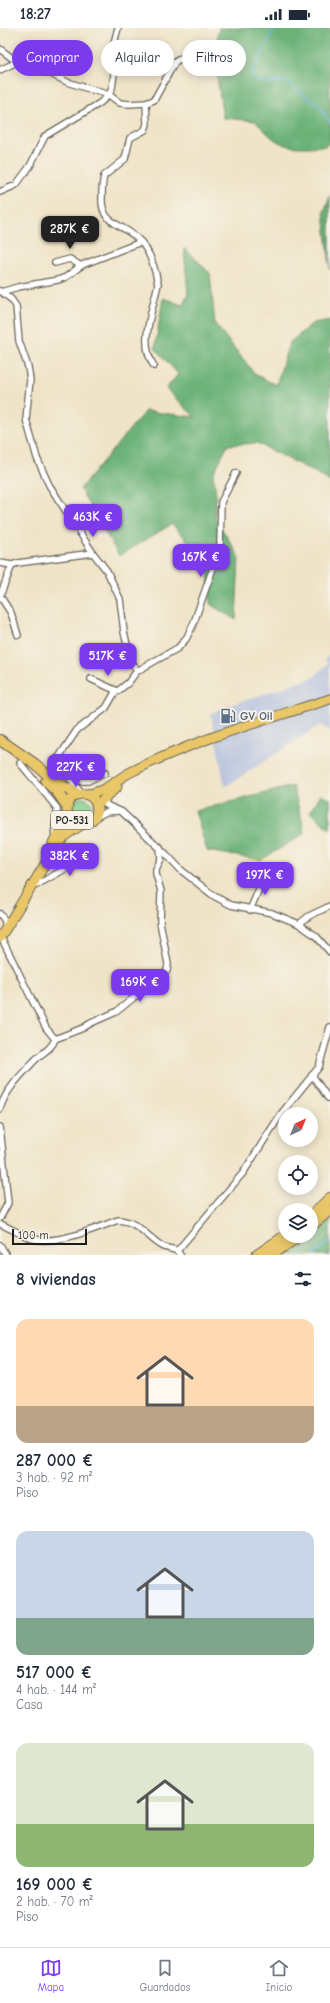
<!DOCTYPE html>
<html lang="es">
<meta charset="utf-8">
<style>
:root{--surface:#fff;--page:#f2f2f3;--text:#1f2937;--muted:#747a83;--line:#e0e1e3;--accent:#7c3aed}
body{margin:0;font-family:"Comic Neue",sans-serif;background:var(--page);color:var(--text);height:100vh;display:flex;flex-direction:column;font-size:15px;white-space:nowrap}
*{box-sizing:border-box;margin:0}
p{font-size:13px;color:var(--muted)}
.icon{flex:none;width:22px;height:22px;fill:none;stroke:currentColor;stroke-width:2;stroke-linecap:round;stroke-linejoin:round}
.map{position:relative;height:1227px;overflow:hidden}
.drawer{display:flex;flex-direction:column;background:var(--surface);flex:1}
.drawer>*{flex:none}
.top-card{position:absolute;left:12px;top:12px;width:306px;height:36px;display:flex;gap:8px}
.needle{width:26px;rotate:43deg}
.tools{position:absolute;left:278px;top:1079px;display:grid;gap:8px}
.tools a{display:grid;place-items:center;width:40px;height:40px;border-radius:50%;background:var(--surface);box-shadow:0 2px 10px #0003;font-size:20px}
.scale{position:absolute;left:12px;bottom:10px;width:75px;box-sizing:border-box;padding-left:4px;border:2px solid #1c1c1c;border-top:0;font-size:11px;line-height:14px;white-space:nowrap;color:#1c1c1c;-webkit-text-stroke:3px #f7f3e8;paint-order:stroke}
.price{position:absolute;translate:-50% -34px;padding:0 9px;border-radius:8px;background:var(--accent);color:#fff;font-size:13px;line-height:26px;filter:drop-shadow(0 1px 2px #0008)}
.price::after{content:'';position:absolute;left:50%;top:24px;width:12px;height:9px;margin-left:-6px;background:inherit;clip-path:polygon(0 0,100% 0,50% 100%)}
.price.on{background:#222;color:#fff}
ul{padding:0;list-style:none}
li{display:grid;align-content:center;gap:8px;height:212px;padding:0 16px}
li span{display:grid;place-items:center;height:124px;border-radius:12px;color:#555}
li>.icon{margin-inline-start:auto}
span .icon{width:72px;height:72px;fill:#fffc;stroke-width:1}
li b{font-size:17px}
h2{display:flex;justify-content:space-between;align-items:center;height:48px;padding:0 16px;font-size:17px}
.tag{padding:0 14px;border-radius:18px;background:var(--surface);box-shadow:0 2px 10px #0003;font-size:14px;line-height:36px}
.tag.on{background:var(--accent);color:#fff}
.status{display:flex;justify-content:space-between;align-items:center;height:28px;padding:0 20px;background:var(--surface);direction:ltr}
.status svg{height:11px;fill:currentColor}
.tabs{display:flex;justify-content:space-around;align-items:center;height:56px;border-top:1px solid var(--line);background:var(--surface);font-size:11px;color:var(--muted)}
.tabs a{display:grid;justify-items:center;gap:2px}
.tabs .on{color:var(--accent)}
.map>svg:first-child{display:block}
</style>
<div class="status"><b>18:27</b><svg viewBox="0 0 49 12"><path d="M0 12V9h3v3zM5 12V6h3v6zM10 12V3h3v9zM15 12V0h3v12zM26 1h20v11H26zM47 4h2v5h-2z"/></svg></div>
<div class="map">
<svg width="330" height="1227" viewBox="0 0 330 1227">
<rect width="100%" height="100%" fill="#f7f3e8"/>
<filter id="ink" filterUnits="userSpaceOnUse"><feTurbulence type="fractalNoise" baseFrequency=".025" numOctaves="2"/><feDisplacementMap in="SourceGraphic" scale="8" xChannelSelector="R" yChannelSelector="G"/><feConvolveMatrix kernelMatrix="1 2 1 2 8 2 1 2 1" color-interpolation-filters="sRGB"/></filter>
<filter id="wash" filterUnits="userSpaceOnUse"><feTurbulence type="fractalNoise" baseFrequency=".012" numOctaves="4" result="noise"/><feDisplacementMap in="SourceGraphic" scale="16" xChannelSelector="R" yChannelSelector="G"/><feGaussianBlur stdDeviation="0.9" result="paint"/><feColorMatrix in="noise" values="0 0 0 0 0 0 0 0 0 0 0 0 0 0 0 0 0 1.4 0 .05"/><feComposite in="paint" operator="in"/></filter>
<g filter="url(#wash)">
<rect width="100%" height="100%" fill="#f0e4c8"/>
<path fill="#b9c4de" d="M330 627V703L320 697 225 759 211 686 219 681 314 649 328 635 325 631Z"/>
<circle fill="#85d08d" stroke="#507654" cx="82" cy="781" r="11"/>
<g fill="#6cb278" stroke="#44674a">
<path d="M219 0H330V114L326 118C290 120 280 122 256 93L223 90 214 28Z"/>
<path d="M330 167V242L324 184Z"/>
<path d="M184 220 210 245 215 296 256 347 276 357 289 315 313 295 330 292V454L320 447 257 415 228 417 213 446 216 466 215 490 239 528 236 592 211 577 207 534 172 496 119 528 80 461 145 383 195 389 166 361 178 346 155 320 163 270 182 277 188 266Z"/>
<path d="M293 758 305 805 261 832 207 823 195 783Z"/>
<path d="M321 766 330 771V801L310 784Z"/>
<path d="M330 1189V1227H289Z"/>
</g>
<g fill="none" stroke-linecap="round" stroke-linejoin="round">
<g stroke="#6ab6e3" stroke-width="1.5">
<path d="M273 0V4L253 42 252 49C261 59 274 53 286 53L320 79 330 94"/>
<path d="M314 1227 330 1213"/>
</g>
</g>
</g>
<g filter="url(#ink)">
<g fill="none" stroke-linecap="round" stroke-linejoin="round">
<g stroke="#666258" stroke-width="8">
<g id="street">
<path d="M0 21 17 34"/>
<path d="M0 42 17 34 33 41 49 45 67 54 109 67 120 75 129 76 146 75 154 72 175 34 183 29"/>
<path d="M146 75 147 96 145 102 130 110 125 131 104 148C102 155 102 163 102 170 101 197 122 195 138 211 150 222 155 240 158 256 153 281 138 316 154 338"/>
<path d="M0 164 16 157 30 138 45 108 100 75 109 67 112 60 116 31 114 15 118 0"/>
<path d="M55 235 70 231 81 238"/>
<path d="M0 263 11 271 16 278 19 313 28 339 30 352 26 391 37 430 49 457 93 525 107 543 120 571 124 604 131 633 137 643 128 655 114 666 106 680 77 702 57 732V738L67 747 81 765"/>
<path d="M1 264 18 259 58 252 66 249 82 237 141 214"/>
<path d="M0 535 12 537"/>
<path d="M18 607 11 585 0 568 12 537 18 535 93 525"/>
<path d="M137 643 178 620 186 611 193 597 220 520 221 474 236 445"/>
<path d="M91 651 117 663"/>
<path d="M58 730 81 753H88L105 745"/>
<path d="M20 735 57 780C58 791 53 799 55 810"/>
<path d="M105 769 106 777 122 784 166 826 181 842 214 868 231 877 272 885 299 896 316 908 330 924"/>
<path d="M96 789 106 784 118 783"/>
<path d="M31 860 74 836 81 829"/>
<path d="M250 882 265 847"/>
<path d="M0 886 5 893V897"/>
<path d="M299 896 309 888 330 878"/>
<path d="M1 909 46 1000 55 1011"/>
<path d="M312 1047 328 1070"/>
<path d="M0 1081C5 1062 23 1045 36 1031 43 1024 52 1021 55 1011L83 1000 91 995 116 984 167 943 168 936 160 894 161 863 156 846V841L161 831 160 819"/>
<path d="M0 1099 8 1175 0 1190"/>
<path d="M0 1196C11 1200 22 1208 34 1211 56 1217 98 1200 118 1192 138 1193 147 1209 162 1218 167 1221 172 1220 177 1223L180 1227"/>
<path d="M0 1217 6 1227"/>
<path d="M177 1223 243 1145 281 1086 319 1039 330 999"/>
</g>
</g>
<g stroke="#666258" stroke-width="11">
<g id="primary">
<circle cx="82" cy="781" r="15"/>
<path d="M85 766C103 766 114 753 129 745 193 712 262 693 330 671"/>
<path d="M97 777 117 759"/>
<path d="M53 815 68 786"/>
<path d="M0 910 53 823 63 809 83 796"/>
</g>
</g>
<g stroke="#666258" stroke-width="12">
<g id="highway">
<path d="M0 712 35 736 60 757 77 766"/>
<path d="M46 753 58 765 67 778"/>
<path d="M311 1188 330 1170"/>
<path d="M311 1198 330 1182"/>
<path d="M257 1227 285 1208"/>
<path d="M271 1227 299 1208"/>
</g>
</g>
<use href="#street" stroke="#fff" stroke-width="5.5"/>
<use href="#primary" stroke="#e9c769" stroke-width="9"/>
<use href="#highway" stroke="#e9c769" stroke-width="10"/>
</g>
</g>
<defs>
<g id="fuel-bare" transform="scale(1.2)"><path d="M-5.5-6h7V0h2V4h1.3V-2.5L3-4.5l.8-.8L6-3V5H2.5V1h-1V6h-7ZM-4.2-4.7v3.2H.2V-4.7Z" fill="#5c6f8a" stroke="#f7f3e8" stroke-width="2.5" paint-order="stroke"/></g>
</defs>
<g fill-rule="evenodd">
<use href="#fuel-bare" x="228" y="688"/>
</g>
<g text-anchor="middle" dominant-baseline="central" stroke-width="4" stroke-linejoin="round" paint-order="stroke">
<rect fill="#f7f3e8" stroke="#5e5c59" stroke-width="1" x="51" y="783" width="42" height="18" rx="3"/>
<g font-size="11" font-weight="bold" fill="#1c1c1c">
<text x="72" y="792">PO-531</text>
</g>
<g font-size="12" font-weight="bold" fill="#4e5e75" stroke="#f7f3e8" text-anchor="start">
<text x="240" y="688">GV Oil</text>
</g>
</g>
</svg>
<div class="tools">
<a><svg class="needle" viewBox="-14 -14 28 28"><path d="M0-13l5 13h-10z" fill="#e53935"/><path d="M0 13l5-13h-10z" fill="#747a83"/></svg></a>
<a><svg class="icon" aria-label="locate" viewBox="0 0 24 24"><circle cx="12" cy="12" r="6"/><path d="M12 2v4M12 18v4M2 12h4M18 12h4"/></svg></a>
<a><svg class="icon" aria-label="layers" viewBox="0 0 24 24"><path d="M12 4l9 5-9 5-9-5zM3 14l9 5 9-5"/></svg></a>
</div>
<div class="scale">100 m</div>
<b class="price on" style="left:70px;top:222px">287K €</b>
<b class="price" style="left:93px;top:510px">463K €</b>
<b class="price" style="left:201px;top:550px">167K €</b>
<b class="price" style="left:108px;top:649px">517K €</b>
<b class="price" style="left:76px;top:760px">227K €</b>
<b class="price" style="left:70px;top:849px">382K €</b>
<b class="price" style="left:265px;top:868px">197K €</b>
<b class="price" style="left:140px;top:975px">169K €</b>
<div class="top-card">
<a class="tag on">Comprar</a>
<a class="tag">Alquilar</a>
<a class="tag">Filtros</a>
</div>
</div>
<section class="drawer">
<h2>8 viviendas<svg class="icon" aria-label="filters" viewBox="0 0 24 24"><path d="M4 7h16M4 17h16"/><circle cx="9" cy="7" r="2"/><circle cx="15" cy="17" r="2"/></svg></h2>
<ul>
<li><span style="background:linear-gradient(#ffd9b3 70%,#b9a48a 0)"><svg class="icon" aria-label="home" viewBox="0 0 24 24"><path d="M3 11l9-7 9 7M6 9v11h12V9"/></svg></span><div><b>287 000 €</b><p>3 hab. · 92 m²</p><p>Piso</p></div></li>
<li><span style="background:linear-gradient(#c9d6e8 70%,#7fa58c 0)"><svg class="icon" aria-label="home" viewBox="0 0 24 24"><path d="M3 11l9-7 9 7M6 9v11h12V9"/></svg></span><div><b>517 000 €</b><p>4 hab. · 144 m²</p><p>Casa</p></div></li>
<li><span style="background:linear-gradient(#dfe7d0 65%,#8fb573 0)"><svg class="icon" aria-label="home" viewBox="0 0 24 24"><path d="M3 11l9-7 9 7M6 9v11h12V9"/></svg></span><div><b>169 000 €</b><p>2 hab. · 70 m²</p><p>Piso</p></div></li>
</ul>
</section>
<nav class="tabs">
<a class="on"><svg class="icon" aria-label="map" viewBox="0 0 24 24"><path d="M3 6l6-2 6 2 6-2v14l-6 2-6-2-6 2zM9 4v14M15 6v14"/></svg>Mapa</a>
<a><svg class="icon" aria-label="saved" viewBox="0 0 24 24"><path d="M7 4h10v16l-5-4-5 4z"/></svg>Guardados</a>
<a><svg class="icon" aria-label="home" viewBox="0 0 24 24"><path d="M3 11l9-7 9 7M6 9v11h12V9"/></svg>Inicio</a>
</nav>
